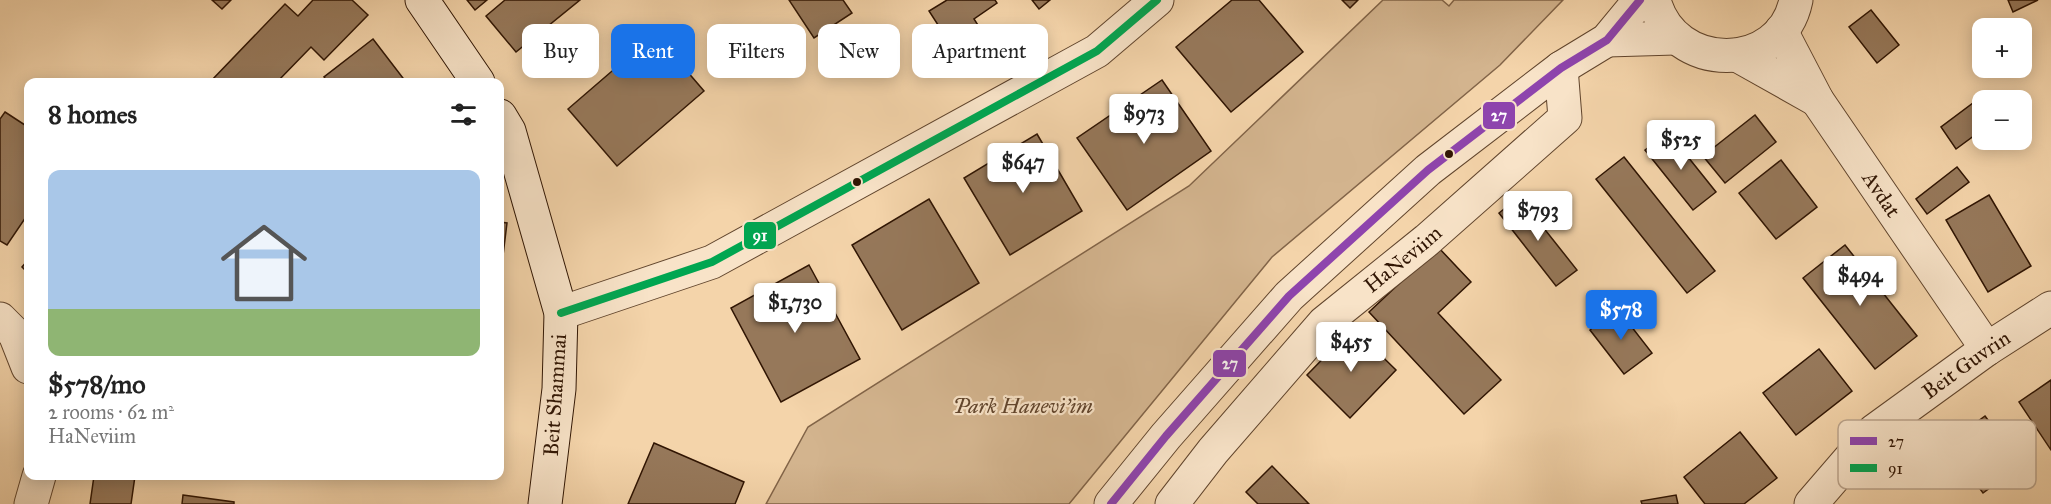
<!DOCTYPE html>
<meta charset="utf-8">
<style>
:root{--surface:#fff;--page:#f2f2f2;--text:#222;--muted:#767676;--line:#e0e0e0;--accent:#1a73e8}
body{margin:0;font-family:"IM FELL Great Primer",serif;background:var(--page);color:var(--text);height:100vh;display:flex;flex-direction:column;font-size:22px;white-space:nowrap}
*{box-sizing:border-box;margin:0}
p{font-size:20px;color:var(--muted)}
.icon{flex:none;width:33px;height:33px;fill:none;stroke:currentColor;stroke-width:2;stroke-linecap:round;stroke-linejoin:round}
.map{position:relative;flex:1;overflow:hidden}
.side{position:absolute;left:24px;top:78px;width:480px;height:402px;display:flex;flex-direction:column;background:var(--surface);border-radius:12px;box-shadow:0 3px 15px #0003}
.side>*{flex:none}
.guide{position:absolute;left:522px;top:24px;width:570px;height:54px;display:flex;gap:12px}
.controls{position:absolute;left:1972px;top:18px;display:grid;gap:12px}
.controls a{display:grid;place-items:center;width:60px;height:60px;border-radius:12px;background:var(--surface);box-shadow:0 3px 15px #0003;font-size:30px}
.price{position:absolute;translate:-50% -51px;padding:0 14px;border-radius:6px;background:#fff;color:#222;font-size:20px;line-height:39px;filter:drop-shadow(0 2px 3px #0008)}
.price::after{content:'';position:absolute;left:50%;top:36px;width:18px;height:14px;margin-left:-9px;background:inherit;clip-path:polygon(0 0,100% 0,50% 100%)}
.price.selected{background:var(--accent);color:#fff}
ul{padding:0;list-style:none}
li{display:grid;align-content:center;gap:12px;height:318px;padding:0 24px}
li+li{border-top:2px solid var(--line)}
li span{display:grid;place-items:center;height:186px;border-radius:12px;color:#555}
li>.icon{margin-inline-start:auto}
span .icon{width:108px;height:108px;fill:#fffc;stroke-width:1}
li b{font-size:26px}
h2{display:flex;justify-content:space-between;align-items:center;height:72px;padding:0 24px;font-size:26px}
.chip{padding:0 21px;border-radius:12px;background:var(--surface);box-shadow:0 3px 15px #0003;font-size:21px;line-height:54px}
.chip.selected{background:var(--accent);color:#fff}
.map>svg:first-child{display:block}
</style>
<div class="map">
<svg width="2051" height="504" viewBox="0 0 2051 504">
<rect width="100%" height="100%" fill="#f4d4aa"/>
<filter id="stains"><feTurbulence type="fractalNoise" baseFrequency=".00333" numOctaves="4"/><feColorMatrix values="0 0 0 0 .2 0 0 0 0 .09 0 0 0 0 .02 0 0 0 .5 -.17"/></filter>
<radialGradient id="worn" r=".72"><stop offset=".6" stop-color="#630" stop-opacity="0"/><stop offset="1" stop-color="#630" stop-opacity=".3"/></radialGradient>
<path fill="#d3b48e" stroke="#826448" stroke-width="1.5" d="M1383 0H1442L1449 6 1454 0H1563L1500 65 1272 257 1069 504H766L808 427 1189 186Z"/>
<g fill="#96785a" stroke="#301503" stroke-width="1.5">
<path d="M212 0H231L222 9Z"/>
<path d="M313 0H352L368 15 324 60 311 47 277 82H210L285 4 298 16Z"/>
<path d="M467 0H487L475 10Z"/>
<path d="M505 0H580L516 52 486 16Z"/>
<path d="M789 0H843L852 13 814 38Z"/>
<path d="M947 0H995L997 3 974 19 990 44 962 62 929 11Z"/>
<path d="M1032 0H1050L1039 9Z"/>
<path d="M1232 0H1259L1303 52 1231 112 1176 47Z"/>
<path d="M1342 0H1358L1350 8Z"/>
<path d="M2008 0H2038L2013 12Z"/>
<path d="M1871 10 1899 45 1877 63 1849 27Z"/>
<path d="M655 34 704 91 617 166 568 109Z"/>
<path d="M373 39 406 82H328L324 77Z"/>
<path d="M1162 80 1211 151 1127 210 1077 138Z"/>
<path d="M1985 94 1990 100H1983V129L1956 149 1941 127Z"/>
<path d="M5 112 28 127V214L7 245 0 241V119Z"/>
<path d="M1755 115 1776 142 1725 183 1703 156Z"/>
<path d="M1668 132 1716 192 1693 210 1645 150Z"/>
<path d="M1037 134 1082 211 1010 255 964 178Z"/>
<path d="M1624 157 1715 271 1687 293 1596 179Z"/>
<path d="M1781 160 1817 207 1776 239 1739 193Z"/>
<path d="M1957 167 1969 182 1927 214 1916 199Z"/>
<path d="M1989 195 2031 266 1988 292 1946 220Z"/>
<path d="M1519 197 1577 270 1556 286 1499 213Z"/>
<path d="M929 199 979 283 902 330 852 245Z"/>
<path d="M500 222 507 223 500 280Z"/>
<path d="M1845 245 1917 336 1875 369 1803 278Z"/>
<path d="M1438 247 1471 282 1438 313 1501 380 1464 414 1369 312Z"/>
<path d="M28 260V273L22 267Z"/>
<path d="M809 265 860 359 781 402 731 308Z"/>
<path d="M1617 308 1652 353 1624 374 1590 330Z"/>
<path d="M1353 328 1396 370 1350 418 1307 375Z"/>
<path d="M1819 349 1852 391 1796 435 1763 393Z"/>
<path d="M2051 380V450L2019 402Z"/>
<path d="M1985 416 2021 465 1983 493 1947 444Z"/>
<path d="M1740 432 1777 478 1744 504H1705L1684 477Z"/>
<path d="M654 443 744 482 735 504H628Z"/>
<path d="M1272 466 1309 504H1258L1246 492Z"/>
<path d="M94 476H135L131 504H90Z"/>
<path d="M183 495 234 502V504H182Z"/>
<path d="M1676 495 1678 504H1642L1641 501Z"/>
</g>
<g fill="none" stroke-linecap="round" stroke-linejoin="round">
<g stroke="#61452d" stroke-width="35">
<g id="street">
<path d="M1654 0C1673 74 1781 74 1796 0"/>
<path id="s1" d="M1781 31 1817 100 1987 349"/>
<path d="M1607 40 1675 38"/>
<path d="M1737 55 1817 100"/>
<path d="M561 313 712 262 1097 51 1157 0"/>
<path d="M0 319 15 334 28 367"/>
<path d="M31 504 39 476"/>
<path d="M1111 504 1166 436 1289 296 1428 170 1561 68 1607 40 1640 0"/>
<path id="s2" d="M1172 504 1213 451 1324 323 1427 240 1565 118 1561 68"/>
<path id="s3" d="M1811 504 1874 431 1987 349 2051 308"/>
</g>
</g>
<g stroke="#301503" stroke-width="35">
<g id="secondary">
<path d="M422 0 478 82"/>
<path d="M500 116 509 131 561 313 559 389 545 504"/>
</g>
</g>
<use href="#street" stroke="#f8e3c8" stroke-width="33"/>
<use href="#secondary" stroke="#f8e3c8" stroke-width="33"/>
<g stroke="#f8e3c8" stroke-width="12">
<path id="bus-1" d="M1111 504 1166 436 1289 296 1428 170 1561 68 1607 40 1640 0"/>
</g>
<g stroke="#f8e3c8" stroke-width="12">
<path id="bus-2" d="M561 313 712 262 1097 51 1157 0"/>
</g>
<use href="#bus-1" stroke="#8e44ad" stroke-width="8"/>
<use href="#bus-2" stroke="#00a651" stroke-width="8"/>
</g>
<g fill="#301503" stroke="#f8e3c8" stroke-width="2">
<circle cx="1449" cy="154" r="5"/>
<circle cx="857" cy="182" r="5"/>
</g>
<g text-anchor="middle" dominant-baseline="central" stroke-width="4.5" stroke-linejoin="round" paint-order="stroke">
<g font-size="21" fill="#301503" stroke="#f8e3c8">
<text stroke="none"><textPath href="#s1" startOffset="192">Avdat</textPath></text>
<text stroke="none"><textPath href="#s2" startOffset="338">HaNeviim</textPath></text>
<text stroke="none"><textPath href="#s3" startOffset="210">Beit Guvrin</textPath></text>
<text transform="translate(555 395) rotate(-86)">Beit Shammai</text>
</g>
<g font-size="21" font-style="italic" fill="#61452d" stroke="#f8e3c8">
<text x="1023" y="406">Park Hanevi'im</text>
</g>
</g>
<rect x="1838" y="420" width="198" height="69" rx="9" fill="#f8e3c8" stroke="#bca58d" stroke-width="1.5"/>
<rect x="1850" y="437" width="27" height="8" fill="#8e44ad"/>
<rect x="1850" y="464" width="27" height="8" fill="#00a651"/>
<g font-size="16" fill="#301503">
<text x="1888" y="447">27</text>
<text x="1888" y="474">91</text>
</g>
<g stroke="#f8e3c8" stroke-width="2">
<rect x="1482" y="101" width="34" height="29" rx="6" fill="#8e44ad"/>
<rect x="743" y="221" width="34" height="29" rx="6" fill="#00a651"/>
<rect x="1212" y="349" width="35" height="29" rx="6" fill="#8e44ad"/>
</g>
<g font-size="16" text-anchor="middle" font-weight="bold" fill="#fff">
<text x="1499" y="121">27</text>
<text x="760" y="241">91</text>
<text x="1230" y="369">27</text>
</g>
<rect width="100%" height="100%" filter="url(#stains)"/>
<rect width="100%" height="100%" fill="url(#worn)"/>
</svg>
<div class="controls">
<a>+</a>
<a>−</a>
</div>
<b class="price" style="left:1144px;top:145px">$973</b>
<b class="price" style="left:1681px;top:171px">$525</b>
<b class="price" style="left:1023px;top:194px">$647</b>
<b class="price" style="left:1538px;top:242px">$793</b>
<b class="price" style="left:1860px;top:307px">$494</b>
<b class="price" style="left:795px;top:334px">$1,730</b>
<b class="price selected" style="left:1621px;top:341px">$578</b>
<b class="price" style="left:1351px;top:373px">$455</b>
<div class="guide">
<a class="chip">Buy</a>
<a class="chip selected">Rent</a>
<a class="chip">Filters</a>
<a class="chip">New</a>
<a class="chip">Apartment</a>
</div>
<section class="side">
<h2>8 homes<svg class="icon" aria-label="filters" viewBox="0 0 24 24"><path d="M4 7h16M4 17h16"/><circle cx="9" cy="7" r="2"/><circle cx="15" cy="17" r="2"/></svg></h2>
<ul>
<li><span style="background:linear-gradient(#a9c7e8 75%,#8fb573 0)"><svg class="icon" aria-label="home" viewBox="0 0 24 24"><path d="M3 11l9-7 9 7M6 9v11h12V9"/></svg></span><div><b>$578/mo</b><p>2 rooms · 62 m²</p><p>HaNeviim</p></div></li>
</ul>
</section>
</div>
